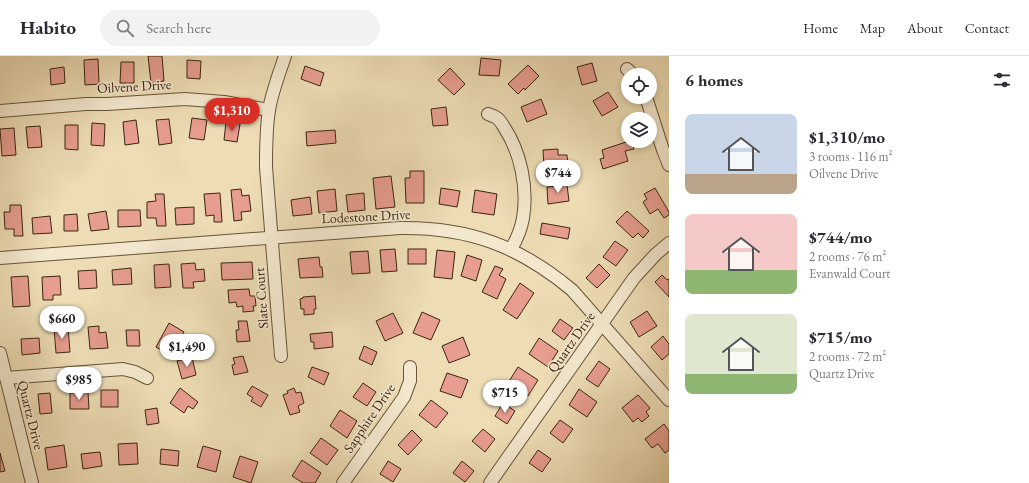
<!DOCTYPE html>
<meta charset="utf-8">
<style>
:root{--surface:#fff;--page:#f2f2f3;--text:#2b2b33;--muted:#7c7c81;--line:#e1e1e2;--accent:#d93025}
body{margin:0;font-family:"EB Garamond",serif;background:var(--page);color:var(--text);height:100vh;display:flex;flex-direction:column;font-size:15px;white-space:nowrap}
*{box-sizing:border-box;margin:0}
p{font-size:13px;color:var(--muted)}
.icon{flex:none;width:22px;height:22px;fill:none;stroke:currentColor;stroke-width:2;stroke-linecap:round;stroke-linejoin:round}
.map{position:relative;flex:1;overflow:hidden}
.details{display:flex;flex-direction:column;background:var(--surface);width:360px}
.details>*{flex:none}
.controls{position:absolute;left:621px;top:12px;display:grid;gap:8px}
.controls a{display:grid;place-items:center;width:36px;height:36px;border-radius:50%;background:var(--surface);box-shadow:0 2px 6px #0003;font-size:20px}
.price{position:absolute;translate:-50% -34px;padding:0 9px;border-radius:14px;background:#fff;color:#222;font-size:13px;line-height:26px;filter:drop-shadow(0 1px 2px #0008)}
.price::after{content:'';position:absolute;left:50%;top:24px;width:12px;height:9px;margin-left:-6px;background:inherit;clip-path:polygon(0 0,100% 0,50% 100%)}
.price.selected{background:var(--accent);color:#fff}
ul{padding:0;list-style:none}
li{display:flex;align-items:center;gap:12px;height:100px;padding:0 16px}
li span{display:grid;place-items:center;flex:none;width:112px;height:80px;border-radius:8px;color:#555}
li>.icon{margin-inline-start:auto}
span .icon{width:48px;height:48px;fill:#fffc;stroke-width:1}
li b{font-size:17px}
h2{display:flex;justify-content:space-between;align-items:center;height:48px;padding:0 16px;font-size:17px}
header{display:flex;align-items:center;gap:24px;box-sizing:border-box;height:56px;padding:0 20px;background:var(--surface);border-bottom:1px solid var(--line)}
header strong{font-size:19px}
nav{display:flex;gap:22px;margin-inline-start:auto;font-size:14px}
.search{width:280px;height:36px;background:var(--page);display:flex;align-items:center;gap:10px;box-sizing:border-box;padding:0 14px;border-radius:22px;color:var(--muted);font-size:15px}
main{display:flex;flex:1;min-height:0}
.map>svg:first-child{display:block}
</style>
<header>
<strong>Habito</strong>
<div class="search"><svg class="icon" aria-label="search" viewBox="0 0 24 24"><circle cx="10" cy="10" r="6"/><path d="M15 15l6 6"/></svg>Search here</div>
<nav><a>Home</a><a>Map</a><a>About</a><a>Contact</a></nav>
</header>
<main>
<div class="map">
<svg width="669" height="427" viewBox="0 0 669 427">
<rect width="100%" height="100%" fill="#eddcb4"/>
<filter id="stains"><feTurbulence type="fractalNoise" baseFrequency=".005" numOctaves="4"/><feColorMatrix values="0 0 0 0 .2 0 0 0 0 .09 0 0 0 0 .02 0 0 0 .5 -.17"/></filter>
<radialGradient id="worn" r=".72"><stop offset=".6" stop-color="#630" stop-opacity="0"/><stop offset="1" stop-color="#630" stop-opacity=".3"/></radialGradient>
<g fill="#e79d8f" stroke="#3b2610">
<path d="M148 0H162L164 25 151 27Z"/>
<path d="M481 2 501 4 499 20 479 19Z"/>
<path d="M98 3 99 28 85 29 84 4Z"/>
<path d="M187 4 201 5 200 23 187 22Z"/>
<path d="M121 6H134V27H120Z"/>
<path d="M592 7 597 25 582 29 577 11Z"/>
<path d="M528 9 539 20 525 34 524 32 518 38 508 28Z"/>
<path d="M305 10 324 17 320 30 301 23Z"/>
<path d="M64 11 65 27 51 29 50 13Z"/>
<path d="M450 12 465 28 454 39 438 24Z"/>
<path d="M608 36 618 51 602 60 593 45Z"/>
<path d="M541 43 547 58 527 66 521 51Z"/>
<path d="M446 51 448 69 433 70 431 53Z"/>
<path d="M192 62 207 64 204 84 189 82Z"/>
<path d="M169 63 172 87 159 89 156 64Z"/>
<path d="M136 64 139 87 125 89 123 66Z"/>
<path d="M226 66 240 68 237 86 224 84Z"/>
<path d="M92 67 105 68 104 90 91 89Z"/>
<path d="M65 69H78V94L65 93Z"/>
<path d="M40 70 42 91 28 92 26 71Z"/>
<path d="M14 72 16 99 2 100 0 73Z"/>
<path d="M335 74 336 87 307 90 306 76Z"/>
<path d="M629 85H631L634 93 625 95 628 105 603 113 600 103 604 102 602 94Z"/>
<path d="M558 93V99H567L568 110 544 112 543 94Z"/>
<path d="M410 115H424V147H406L405 122H410Z"/>
<path d="M391 120 395 151 376 153 373 122Z"/>
<path d="M567 129 569 145 548 148 547 131Z"/>
<path d="M441 132 460 135 457 151 439 148Z"/>
<path d="M655 132 669 156V159L664 162 658 153 650 158 643 146 647 143 644 138Z"/>
<path d="M241 133 242 140 249 139 251 155 241 156 242 164 234 165 231 134Z"/>
<path d="M335 133 337 155 319 157 317 135Z"/>
<path d="M475 134 497 138 494 159 472 156Z"/>
<path d="M220 137 222 166H214V159L206 160 204 138Z"/>
<path d="M364 137 365 154 348 156 346 139Z"/>
<path d="M155 138H164L166 170H157L156 162H147V146L156 145Z"/>
<path d="M310 141 312 158 293 160 291 144Z"/>
<path d="M10 149H21L23 180H14V173H5L4 156H10Z"/>
<path d="M194 151V168L176 169 175 152Z"/>
<path d="M118 154H140L141 170 118 171Z"/>
<path d="M106 155 109 173 91 175 88 158Z"/>
<path d="M627 155 649 175 643 182 638 177 633 182 616 166Z"/>
<path d="M77 158 78 175H64V159Z"/>
<path d="M50 160 52 177 33 178 32 162Z"/>
<path d="M542 167 570 172 568 183 540 178Z"/>
<path d="M615 185 628 194 616 210 603 201Z"/>
<path d="M395 193 397 215 382 216 380 194Z"/>
<rect x="408" y="193" width="18" height="15"/>
<path d="M437 194 455 196 452 223 434 221Z"/>
<path d="M368 195 370 217 352 218 350 196Z"/>
<path d="M467 199 482 204 476 225 461 220Z"/>
<path d="M319 201 320 211H322L323 221 300 222 298 203Z"/>
<path d="M252 206 253 223 222 224 221 207Z"/>
<path d="M195 207 196 214 204 213 205 225 193 226 194 232H183L181 208Z"/>
<path d="M169 208 171 231 155 232 154 209Z"/>
<path d="M599 208 610 219 597 232 586 222Z"/>
<path d="M495 210 503 213 499 219 506 223 497 243 482 236Z"/>
<path d="M131 212 132 228 113 229 112 214Z"/>
<path d="M96 214 97 232 79 233 78 215Z"/>
<path d="M662 219 667 224 669 223V241L655 226Z"/>
<path d="M28 220 30 250 13 251 11 221Z"/>
<path d="M60 220 61 239H53V244H43L42 221Z"/>
<path d="M520 227 534 237 517 263 503 254Z"/>
<path d="M249 233 250 240H255L256 250H253L254 255 243 256V250L237 251 236 246 229 247 228 234Z"/>
<path d="M315 240 316 253H314V258L304 259V253H301L300 243 303 242V241Z"/>
<path d="M647 255 657 270 639 281 630 266Z"/>
<path d="M422 256 440 264 431 284 413 277Z"/>
<path d="M393 257 403 277 385 285 376 265Z"/>
<path d="M560 263 573 272 564 284 552 275Z"/>
<path d="M238 265H247L250 285 237 286 236 274H239Z"/>
<path d="M169 267 184 276 173 295 167 292 165 296 156 291Z"/>
<path d="M99 270V277L106 276 108 292 90 293 88 271Z"/>
<path d="M68 271 70 296 56 297 54 272Z"/>
<path d="M126 274H139L140 290H127Z"/>
<path d="M332 276 333 291 314 293V286H311L310 278Z"/>
<path d="M663 280 669 288V298L662 304 651 291Z"/>
<path d="M463 281 470 299 449 307 442 290Z"/>
<path d="M39 282 40 297 22 299 21 283Z"/>
<path d="M539 282 558 295 548 311 529 298Z"/>
<path d="M364 290 377 296 372 309 359 303Z"/>
<path d="M243 300 248 316 234 319 232 309 235 308 233 302Z"/>
<path d="M192 301 196 319 182 323 177 305Z"/>
<path d="M599 305 610 313 598 331 586 323Z"/>
<path d="M312 311 329 317 324 329 308 321Z"/>
<path d="M518 311 538 324 528 340 508 327Z"/>
<path d="M447 317 468 324 461 342 440 335Z"/>
<path d="M363 327 376 336 367 350 353 341Z"/>
<path d="M252 330 268 339 261 351 251 345 253 342 247 338Z"/>
<path d="M180 332 198 346 193 353 188 350 184 357 170 347Z"/>
<path d="M294 332 296 337 301 336 304 347 298 350 300 356 290 359 283 339 288 337 287 335Z"/>
<path d="M579 333 597 346 587 361 569 349Z"/>
<rect x="101" y="334" width="17" height="17"/>
<path d="M88 336 89 353H70V337Z"/>
<path d="M50 337 52 357 40 358 38 338Z"/>
<path d="M638 339 650 352 646 356 649 360 642 366 638 362 633 366 622 352Z"/>
<path d="M431 344 448 357 436 372 419 359Z"/>
<path d="M503 347 515 355 507 368 495 360Z"/>
<path d="M157 352 159 367 147 369 145 354Z"/>
<path d="M340 354 357 365 347 382 330 370Z"/>
<path d="M560 364 573 373 563 387 550 377Z"/>
<path d="M664 368 669 375V394L665 397 658 388 652 392 645 383Z"/>
<path d="M483 373 495 383 485 396 472 385Z"/>
<path d="M412 374 422 384 408 399 398 389Z"/>
<path d="M321 382 338 394 327 409 310 397Z"/>
<path d="M137 387 138 408 119 409 118 388Z"/>
<path d="M64 389 67 411 48 414 45 392Z"/>
<path d="M203 390 221 395 216 416 197 411Z"/>
<path d="M161 393 179 395 178 410 160 408Z"/>
<path d="M538 394 551 403 542 416 529 407Z"/>
<path d="M100 396 102 410 83 413 81 398Z"/>
<path d="M0 397 5 415 0 416Z"/>
<path d="M240 400 258 406 251 427 233 421Z"/>
<path d="M302 404 321 417 315 427H303L292 420Z"/>
<path d="M388 405 401 413 393 426 380 418Z"/>
<path d="M462 405 474 415 465 426 453 417Z"/>
</g>
<g fill="none" stroke-linecap="round" stroke-linejoin="round">
<g stroke="#685439" stroke-width="14">
<g id="street">
<path d="M627 13 633 19"/>
<path d="M646 41 663 94 669 109"/>
<path d="M0 55 86 48H107L185 43 224 46 269 54"/>
<path d="M488 58C491 59 494 60 497 62 500 64 502 68 504 71 521 97 528 132 523 162 521 174 517 183 511 193"/>
<path d="M0 202 400 172C469 171 519 190 572 234L669 344"/>
<path d="M0 297 32 427"/>
<path d="M281 300 266 111C266 92 266 73 269 54 272 36 279 18 285 0"/>
<path d="M6 322 123 313 135 316 147 322"/>
<path d="M343 427 404 341 410 325V311"/>
<path d="M490 427 634 222 656 198 669 187"/>
</g>
</g>
<use href="#street" stroke="#f3e8ce" stroke-width="12"/>
</g>
<g text-anchor="middle" dominant-baseline="central" stroke-width="3.5" stroke-linejoin="round" paint-order="stroke">
<g font-size="14" fill="#3b2610" stroke="#f3e8ce">
<text transform="translate(134 30) rotate(-3)">Oilvene Drive</text>
<text transform="translate(366 160) rotate(-3)">Lodestone Drive</text>
<text transform="translate(261 242) rotate(-94)">Slate Court</text>
<text transform="translate(571 286) rotate(-55)">Quartz Drive</text>
<text transform="translate(31 359) rotate(76)">Quartz Drive</text>
<text transform="translate(369 362) rotate(-56)">Sapphire Drive</text>
</g>
</g>
<rect width="100%" height="100%" filter="url(#stains)"/>
<rect width="100%" height="100%" fill="url(#worn)"/>
</svg>
<div class="controls">
<a><svg class="icon" aria-label="locate" viewBox="0 0 24 24"><circle cx="12" cy="12" r="6"/><path d="M12 2v4M12 18v4M2 12h4M18 12h4"/></svg></a>
<a><svg class="icon" aria-label="layers" viewBox="0 0 24 24"><path d="M12 4l9 5-9 5-9-5zM3 14l9 5 9-5"/></svg></a>
</div>
<b class="price selected" style="left:232px;top:76px">$1,310</b>
<b class="price" style="left:558px;top:138px">$744</b>
<b class="price" style="left:62px;top:284px">$660</b>
<b class="price" style="left:187px;top:312px">$1,490</b>
<b class="price" style="left:79px;top:345px">$985</b>
<b class="price" style="left:505px;top:358px">$715</b>
</div>
<section class="details">
<h2>6 homes<svg class="icon" aria-label="filters" viewBox="0 0 24 24"><path d="M4 7h16M4 17h16"/><circle cx="9" cy="7" r="2"/><circle cx="15" cy="17" r="2"/></svg></h2>
<ul>
<li><span style="background:linear-gradient(#c9d6e8 75%,#b9a48a 0)"><svg class="icon" aria-label="home" viewBox="0 0 24 24"><path d="M3 11l9-7 9 7M6 9v11h12V9"/></svg></span><div><b>$1,310/mo</b><p>3 rooms · 116 m²</p><p>Oilvene Drive</p></div></li>
<li><span style="background:linear-gradient(#f6c9c9 70%,#8fb573 0)"><svg class="icon" aria-label="home" viewBox="0 0 24 24"><path d="M3 11l9-7 9 7M6 9v11h12V9"/></svg></span><div><b>$744/mo</b><p>2 rooms · 76 m²</p><p>Evanwald Court</p></div></li>
<li><span style="background:linear-gradient(#dfe7d0 75%,#8fb573 0)"><svg class="icon" aria-label="home" viewBox="0 0 24 24"><path d="M3 11l9-7 9 7M6 9v11h12V9"/></svg></span><div><b>$715/mo</b><p>2 rooms · 72 m²</p><p>Quartz Drive</p></div></li>
</ul>
</section>
</main>
